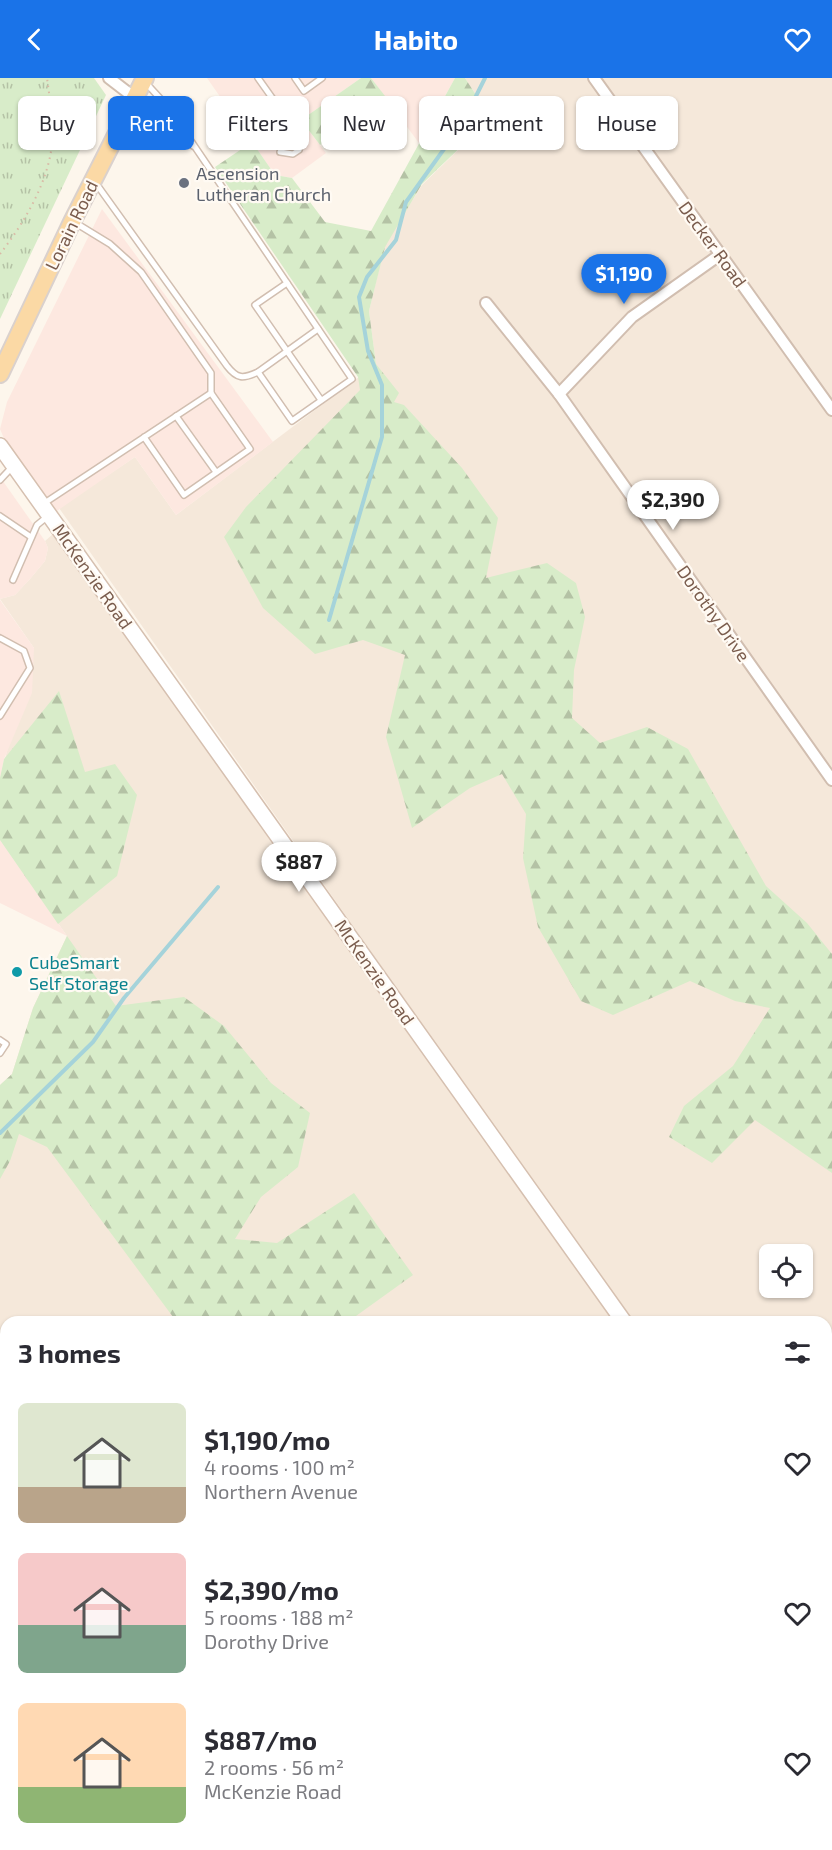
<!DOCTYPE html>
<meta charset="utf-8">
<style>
:root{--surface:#fff;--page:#f7f7f7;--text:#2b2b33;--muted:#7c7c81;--accent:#1a73e8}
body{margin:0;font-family:"Exo 2",sans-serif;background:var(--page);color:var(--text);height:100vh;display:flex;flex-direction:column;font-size:22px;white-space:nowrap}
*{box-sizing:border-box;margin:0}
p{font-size:20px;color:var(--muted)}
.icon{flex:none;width:33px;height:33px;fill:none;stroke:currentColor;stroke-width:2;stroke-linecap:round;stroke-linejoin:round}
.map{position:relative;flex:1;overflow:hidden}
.drawer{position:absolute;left:0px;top:1238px;width:832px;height:536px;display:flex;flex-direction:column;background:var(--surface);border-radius:18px 18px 0 0;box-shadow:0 2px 4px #0004}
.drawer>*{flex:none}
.banner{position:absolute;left:18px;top:18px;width:796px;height:54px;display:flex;gap:12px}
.controls{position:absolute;left:759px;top:1166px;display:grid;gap:12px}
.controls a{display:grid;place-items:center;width:54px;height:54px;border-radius:9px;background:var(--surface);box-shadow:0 2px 4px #0004;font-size:30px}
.price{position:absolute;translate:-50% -51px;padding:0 14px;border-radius:21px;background:#fff;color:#222;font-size:20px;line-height:39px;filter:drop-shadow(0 2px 3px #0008)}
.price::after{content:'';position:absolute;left:50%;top:36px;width:18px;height:14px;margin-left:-9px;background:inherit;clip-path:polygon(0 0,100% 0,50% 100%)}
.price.on{background:var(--accent);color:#fff}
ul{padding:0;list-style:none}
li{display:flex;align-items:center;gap:18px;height:150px;padding:0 18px}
li span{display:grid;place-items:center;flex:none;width:168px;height:120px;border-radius:9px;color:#555}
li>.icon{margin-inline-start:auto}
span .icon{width:72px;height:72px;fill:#fffc;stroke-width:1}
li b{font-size:26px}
h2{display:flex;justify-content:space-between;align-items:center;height:72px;padding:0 18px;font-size:26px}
.tag{padding:0 21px;border-radius:9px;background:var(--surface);box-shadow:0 2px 4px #0004;font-size:21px;line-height:54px}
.tag.on{background:var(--accent);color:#fff}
header{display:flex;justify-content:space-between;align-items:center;height:78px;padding:0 18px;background:var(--accent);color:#fff;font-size:27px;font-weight:700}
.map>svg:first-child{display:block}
</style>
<header><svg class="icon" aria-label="back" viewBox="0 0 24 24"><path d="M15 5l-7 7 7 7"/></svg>Habito<svg class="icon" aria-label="heart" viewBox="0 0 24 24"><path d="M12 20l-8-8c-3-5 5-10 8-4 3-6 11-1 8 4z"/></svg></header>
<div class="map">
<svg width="832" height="1772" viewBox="0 0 832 1772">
<defs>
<pattern id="grass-tufts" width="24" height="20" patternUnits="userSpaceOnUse" patternTransform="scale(1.5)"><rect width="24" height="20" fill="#d8ecc9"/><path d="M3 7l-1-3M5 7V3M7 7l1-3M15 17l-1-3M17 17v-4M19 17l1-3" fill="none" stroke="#b4c2a5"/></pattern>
<pattern id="forest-firs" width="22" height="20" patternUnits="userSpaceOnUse" patternTransform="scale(1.5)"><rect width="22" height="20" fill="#d8ecc9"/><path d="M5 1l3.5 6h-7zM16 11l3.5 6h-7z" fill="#b4c2a5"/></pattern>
</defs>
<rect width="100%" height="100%" fill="#fdf6ec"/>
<g fill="#f5e8da" fill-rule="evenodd">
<path d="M465 0H832V1523L826 1516V1244L631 1243 59 430 135 379 176 437 376 286 369 233 385 166 422 107 491 40ZM770 1176H802V1209H770Z"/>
<path d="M53 456 613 1243 6 1244V1767H826L827 1540 832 1547V1772H0V1007L12 996 33 930 67 858 0 762V700L34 570 0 521 15 517 30 501 45 483 48 470 45 463Z"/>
</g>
<g fill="#fde8e0">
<path d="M207 0H361L301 42 326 75 292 100 275 97Z"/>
<path d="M371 0H455L419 65Z"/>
<path d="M102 131 273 364 176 437 135 379 54 435 8 370 0 351 7 324Z"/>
<path d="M0 399 45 463 48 470 45 483 30 501 15 517 0 521Z"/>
<path d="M0 522 34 570 32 615 4 681 0 700Z"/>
<path d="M0 762 67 858 0 825Z"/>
</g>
<path fill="url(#grass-tufts)" d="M0 0H94L106 17 0 241Z"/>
<g fill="url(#forest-firs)">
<path d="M361 0H371L385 18 320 67 301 42Z"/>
<path d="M455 0H465L491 40 422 106 385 169 369 233 376 286 399 315 394 324 404 327 462 390 498 440 486 500 547 485 576 505 585 539 574 592 572 640 600 665 647 649 688 671 766 808 807 845 832 876V1095L755 1042 712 1085 669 1059 684 1028 733 988 770 930 735 923 690 903 613 937 581 923 538 849 523 780 526 736 502 696 470 710 412 750 386 659 405 577 363 562 315 576 263 530 224 459 246 429 360 312 358 299 215 89 252 64 275 97 292 100 325 144 371 153Z"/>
<path d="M59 613 85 694 115 686 137 717 117 798 58 846 0 762V700L4 681Z"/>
<path d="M67 858 116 928 184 919 224 948 271 1005 310 1035 298 1089 261 1119 235 1161 277 1165 354 1115 413 1197 349 1243H176L47 1069 19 1056 10 1083 0 1101V1007L12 996 33 930Z"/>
<path d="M561 1767H632L637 1772H564Z"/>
</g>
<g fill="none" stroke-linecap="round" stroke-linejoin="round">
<g stroke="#a5d3da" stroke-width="4">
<path d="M329 542 382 359V307L368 273 359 219 367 199 396 162 406 124 462 46 485 0"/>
<path d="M0 1055 93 964 124 920 218 809"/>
</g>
<g stroke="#d1beb0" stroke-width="8">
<g id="lane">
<path d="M258 0 302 62 299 72 293 76 280 74"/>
<path d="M295 0 304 13 322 0"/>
<path d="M130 34 193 68"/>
<path d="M95 104 227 288C237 301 243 301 258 294L292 343 352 301 168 29 145 4"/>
<path d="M74 144 110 166 141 194 211 295V315"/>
<path d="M287 205 255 227 321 322"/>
<path d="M258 294 318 251"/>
<path d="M176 338 216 394"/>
<path d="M0 402 13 388"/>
<path d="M43 426 211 315 250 371 184 417 144 359"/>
<path d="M0 438 31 459"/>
<path d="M13 502 37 447 48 438"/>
<path d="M0 560 24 573 30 590 0 638"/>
<path d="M0 962 6 966 0 975"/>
</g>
</g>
<g stroke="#d1beb0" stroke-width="14">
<g id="street">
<path d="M109 0 135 20"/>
<path d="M594 0 832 332"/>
<path d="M486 225 559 316 832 702"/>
<path d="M559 316 632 239 721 176"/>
<path d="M0 1290 6 1292"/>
<path d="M0 1655 6 1663"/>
<path d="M84 1767 88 1772"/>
<path d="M397 1767 402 1772"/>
</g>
</g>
<g stroke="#d6c0b0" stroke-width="18">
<g id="secondary">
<path d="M0 368 624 1244"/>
<path d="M826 1528 832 1536"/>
</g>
</g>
<g stroke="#dad1cd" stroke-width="20">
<path id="primary" d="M0 296 72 144 145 0"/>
</g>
<path stroke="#d9b8a5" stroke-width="2" stroke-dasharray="1.5 4.5" stroke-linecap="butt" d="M0 176C24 145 48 105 52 66 53 45 50 21 47 0"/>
<use href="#lane" stroke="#fff" stroke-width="5"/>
<use href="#street" stroke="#fff" stroke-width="10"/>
<use href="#secondary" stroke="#fff" stroke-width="15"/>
<use href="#primary" stroke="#fbd9a5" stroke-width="16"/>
</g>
<circle fill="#6b7280" stroke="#fffaf3" stroke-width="2" cx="184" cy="105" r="6"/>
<circle fill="#0f9aa8" stroke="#fffaf3" stroke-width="2" cx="17" cy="894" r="6"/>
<g text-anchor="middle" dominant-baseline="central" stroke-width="4.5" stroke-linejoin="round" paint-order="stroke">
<g font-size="18" fill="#5b616d" stroke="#fffaf3" text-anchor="start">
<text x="196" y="95">Ascension<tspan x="196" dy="21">Lutheran Church</tspan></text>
</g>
<g font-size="18" fill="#7a5c4d" stroke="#fffaf3">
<text transform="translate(71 147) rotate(-64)">Lorain Road</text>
<text transform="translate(713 166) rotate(54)">Decker Road</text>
<text transform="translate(93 498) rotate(55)">McKenzie Road</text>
<text transform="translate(714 535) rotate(55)">Dorothy Drive</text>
<text transform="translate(375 894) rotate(55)">McKenzie Road</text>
</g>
<g font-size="18" fill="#0d838f" stroke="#fffaf3" text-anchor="start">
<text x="29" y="884">CubeSmart<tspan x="29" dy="21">Self Storage</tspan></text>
</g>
</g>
</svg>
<div class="controls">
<a><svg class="icon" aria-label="locate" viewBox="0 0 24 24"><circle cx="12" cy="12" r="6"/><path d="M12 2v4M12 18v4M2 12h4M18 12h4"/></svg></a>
</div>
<b class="price on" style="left:624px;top:227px">$1,190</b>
<b class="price" style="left:673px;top:453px">$2,390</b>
<b class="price" style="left:299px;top:815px">$887</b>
<div class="banner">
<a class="tag">Buy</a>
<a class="tag on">Rent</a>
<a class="tag">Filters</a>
<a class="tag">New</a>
<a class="tag">Apartment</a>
<a class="tag">House</a>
</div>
<section class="drawer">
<h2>3 homes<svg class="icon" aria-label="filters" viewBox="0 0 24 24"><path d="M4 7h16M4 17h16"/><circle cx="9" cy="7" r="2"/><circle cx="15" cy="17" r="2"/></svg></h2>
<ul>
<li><span style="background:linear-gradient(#dfe7d0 70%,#b9a48a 0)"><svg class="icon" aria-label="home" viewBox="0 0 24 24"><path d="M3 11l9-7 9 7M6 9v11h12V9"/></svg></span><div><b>$1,190/mo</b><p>4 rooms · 100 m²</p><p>Northern Avenue</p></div><svg class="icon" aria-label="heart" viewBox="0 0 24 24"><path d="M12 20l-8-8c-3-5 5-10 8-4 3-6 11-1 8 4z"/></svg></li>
<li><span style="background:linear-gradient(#f6c9c9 60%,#7fa58c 0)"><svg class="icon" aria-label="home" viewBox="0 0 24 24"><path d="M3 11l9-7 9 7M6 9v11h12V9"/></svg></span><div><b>$2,390/mo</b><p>5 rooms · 188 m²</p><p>Dorothy Drive</p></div><svg class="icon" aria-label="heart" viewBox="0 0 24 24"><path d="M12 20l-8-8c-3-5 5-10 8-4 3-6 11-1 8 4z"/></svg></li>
<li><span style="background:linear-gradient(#ffd9b3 70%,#8fb573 0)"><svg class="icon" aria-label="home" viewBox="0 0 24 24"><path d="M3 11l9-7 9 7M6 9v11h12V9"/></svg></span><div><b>$887/mo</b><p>2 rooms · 56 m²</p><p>McKenzie Road</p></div><svg class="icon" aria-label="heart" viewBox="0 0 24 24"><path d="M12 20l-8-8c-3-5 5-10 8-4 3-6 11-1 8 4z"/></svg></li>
</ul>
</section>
</div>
